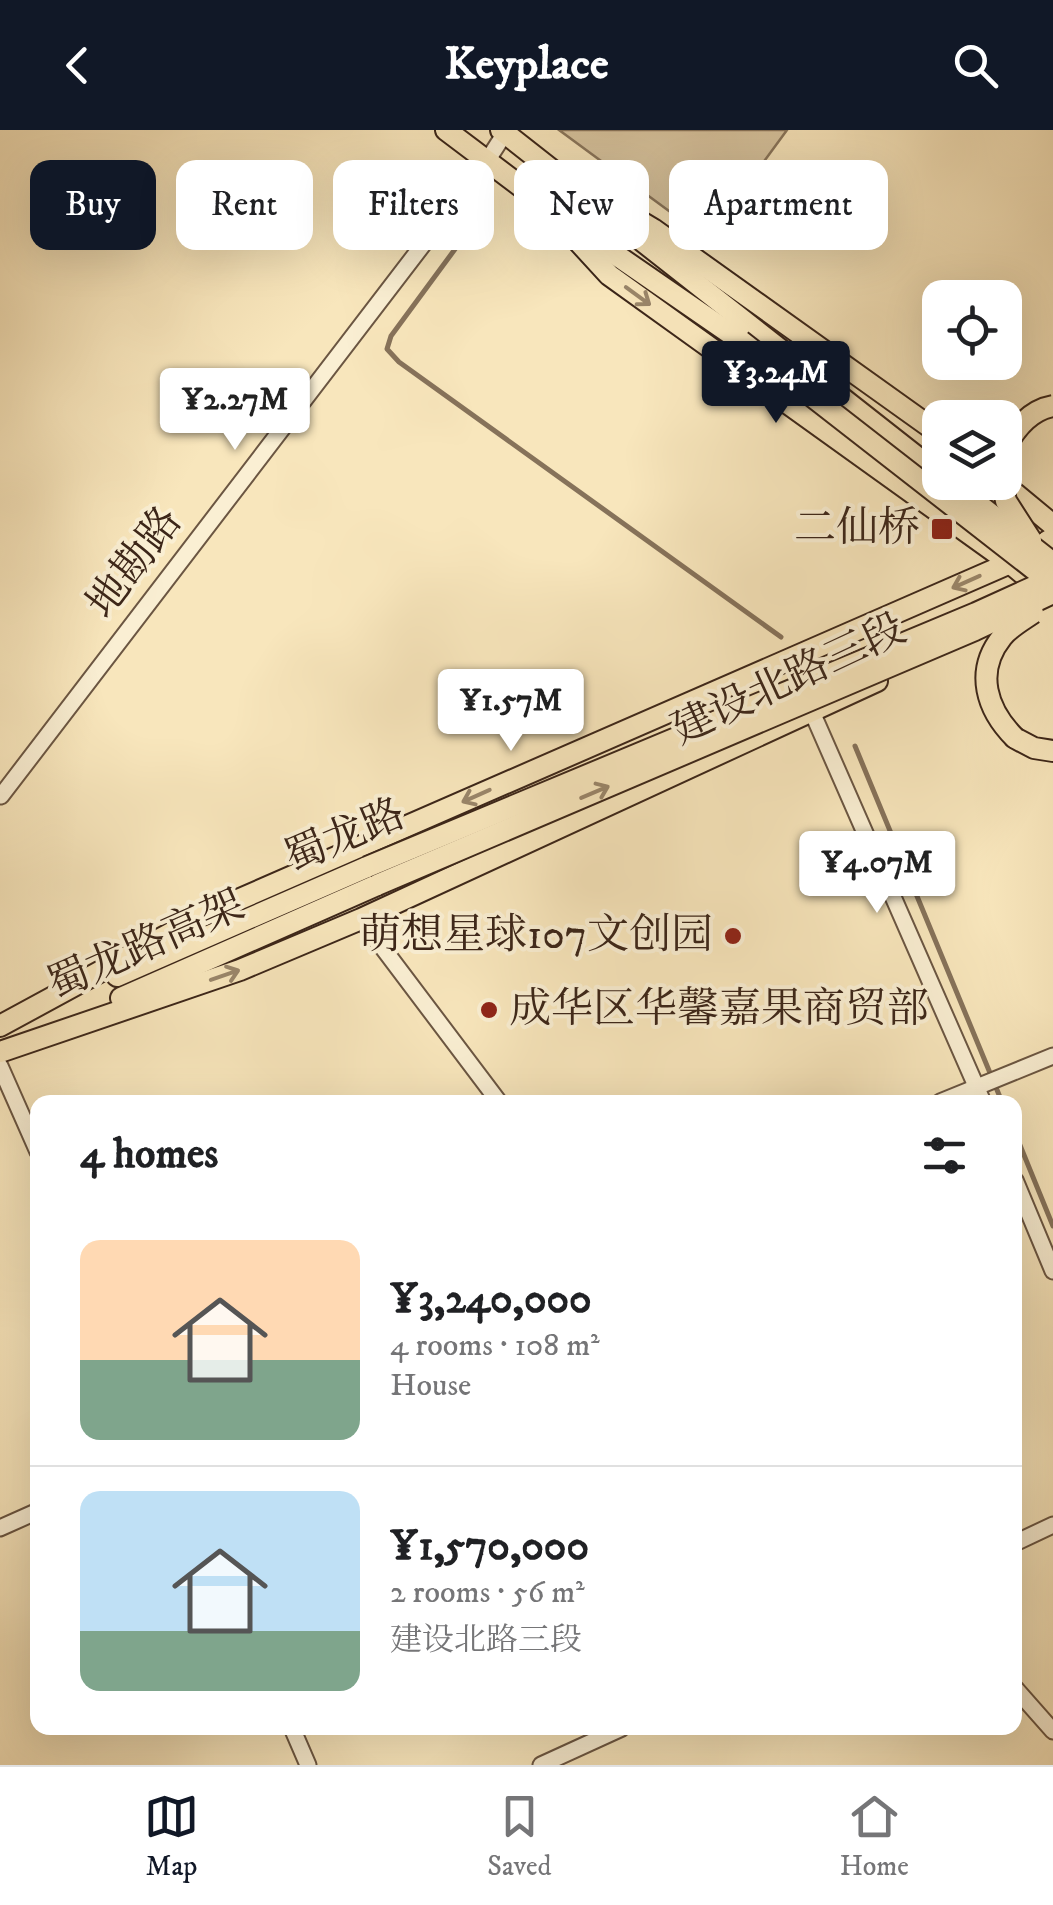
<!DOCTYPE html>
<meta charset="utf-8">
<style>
:root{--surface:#fff;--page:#f2f2f2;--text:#202124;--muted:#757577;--line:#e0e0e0;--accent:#111827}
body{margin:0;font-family:"IM FELL DW Pica","Noto Serif SC",serif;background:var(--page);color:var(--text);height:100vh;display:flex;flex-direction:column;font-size:38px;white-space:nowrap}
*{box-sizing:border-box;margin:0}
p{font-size:32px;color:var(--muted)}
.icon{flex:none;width:55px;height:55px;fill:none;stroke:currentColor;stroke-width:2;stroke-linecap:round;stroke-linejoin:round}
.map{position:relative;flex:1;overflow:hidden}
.details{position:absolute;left:30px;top:965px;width:992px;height:640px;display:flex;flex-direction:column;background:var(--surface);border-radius:20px;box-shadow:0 10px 40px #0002}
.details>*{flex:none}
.top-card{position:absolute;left:30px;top:30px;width:995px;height:90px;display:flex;gap:20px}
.fabs{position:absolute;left:922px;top:150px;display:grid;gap:20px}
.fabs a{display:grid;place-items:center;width:100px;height:100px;border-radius:20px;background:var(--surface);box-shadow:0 10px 40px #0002;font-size:50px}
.price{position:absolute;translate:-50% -85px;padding:0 22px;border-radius:10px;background:#fff;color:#222;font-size:32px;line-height:65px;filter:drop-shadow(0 2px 5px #0008)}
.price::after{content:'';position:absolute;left:50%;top:60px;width:30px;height:22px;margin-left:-15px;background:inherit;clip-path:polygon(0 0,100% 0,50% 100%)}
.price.on{background:var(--accent);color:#fff}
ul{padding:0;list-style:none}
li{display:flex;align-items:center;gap:30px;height:250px;padding:0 50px}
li+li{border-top:2px solid var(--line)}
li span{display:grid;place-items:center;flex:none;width:280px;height:200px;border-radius:20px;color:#555}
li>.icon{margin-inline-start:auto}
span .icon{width:120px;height:120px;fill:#fffc;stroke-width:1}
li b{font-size:42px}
h2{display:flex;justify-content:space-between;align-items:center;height:120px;padding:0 50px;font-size:42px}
.tag{padding:0 35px;border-radius:20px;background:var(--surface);box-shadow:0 10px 40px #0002;font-size:35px;line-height:90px}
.tag.on{background:var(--accent);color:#fff}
header{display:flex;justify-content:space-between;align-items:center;height:130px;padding:0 50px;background:var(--accent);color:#fff;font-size:45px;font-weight:700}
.tab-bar{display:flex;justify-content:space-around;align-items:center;height:140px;border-top:2px solid var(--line);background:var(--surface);font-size:28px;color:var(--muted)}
.tab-bar a{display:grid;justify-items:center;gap:5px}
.tab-bar .on{color:var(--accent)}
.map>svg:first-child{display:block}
</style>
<header><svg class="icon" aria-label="back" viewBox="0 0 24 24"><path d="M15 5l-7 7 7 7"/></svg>Keyplace<svg class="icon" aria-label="search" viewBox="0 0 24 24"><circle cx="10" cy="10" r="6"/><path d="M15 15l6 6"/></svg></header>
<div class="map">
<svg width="1053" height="1635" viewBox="0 0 1053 1635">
<rect width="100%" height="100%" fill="#f8e6bc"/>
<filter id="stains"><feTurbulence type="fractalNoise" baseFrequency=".002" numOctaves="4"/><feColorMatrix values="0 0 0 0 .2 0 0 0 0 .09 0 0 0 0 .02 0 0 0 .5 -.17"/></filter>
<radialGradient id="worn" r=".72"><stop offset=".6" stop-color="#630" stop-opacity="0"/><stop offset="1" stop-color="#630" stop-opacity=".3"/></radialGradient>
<path fill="#d8c5a0" stroke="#8a765c" stroke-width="2.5" d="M559 0H787L707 109Z"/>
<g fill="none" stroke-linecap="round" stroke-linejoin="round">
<g stroke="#86725a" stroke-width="5">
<path d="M475 92 391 206 387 219 399 232 781 507"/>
<path d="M855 616 1002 972"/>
<path d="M1015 1003 1053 1096"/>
</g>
<g stroke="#6b5642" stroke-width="19">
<g id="minor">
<path d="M812 582 983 972"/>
<path d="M1 666 487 31 507 0"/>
<path d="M361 789 499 972"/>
<path d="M0 936 38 1022"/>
<path d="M940 972 1053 926"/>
<path d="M1015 1050 1053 1141"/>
<path d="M0 1398 38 1381"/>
<path d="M1015 1413 1053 1395"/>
<path d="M1015 1558 1053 1601"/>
<path d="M292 1598 308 1635"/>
<path d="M541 1635 622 1598"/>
</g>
</g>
<g stroke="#3c2619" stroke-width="24">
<g id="major">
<path d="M446 0 552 80"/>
<path d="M501 0 940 345"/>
<path d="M544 74 609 145 1010 433 1047 464"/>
<path d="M623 81 653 99 940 304"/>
<path d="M580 100 741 211"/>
<path d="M1001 352 1053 395"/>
<path d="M1015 608 1034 618 1053 621"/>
<path d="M117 846 367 737"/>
<path d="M121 868 377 755"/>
<path d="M0 896 208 783 1010 433 1053 408"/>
<path d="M0 922 240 840 361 789 877 551"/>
</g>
</g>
<use href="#minor" stroke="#faefd3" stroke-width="15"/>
<use href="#major" stroke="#f8e6bc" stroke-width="20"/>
<g stroke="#3c2619" stroke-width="24" stroke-linecap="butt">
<g id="major-bridge">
<path d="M741 211 1053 454"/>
<path d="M1005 318C1015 299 1030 280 1053 276"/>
<path d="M950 352 1053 433"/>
<path d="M1002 352 1006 371 1031 410"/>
<path d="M1015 608C987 580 974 542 1002 507 1010 497 1023 490 1033 483"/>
<path d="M367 737 976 483 1053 448"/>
<path d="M377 755 975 500 1053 463"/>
</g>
</g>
<use href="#major-bridge" stroke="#f8e6bc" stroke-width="20"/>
</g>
<defs><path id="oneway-shaft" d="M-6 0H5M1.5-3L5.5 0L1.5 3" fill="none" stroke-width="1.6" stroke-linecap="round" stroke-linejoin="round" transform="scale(2.5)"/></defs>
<g stroke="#9a866a">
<use href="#oneway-shaft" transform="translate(638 166) rotate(36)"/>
<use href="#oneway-shaft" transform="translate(966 452) rotate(156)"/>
<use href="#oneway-shaft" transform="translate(595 662) rotate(-23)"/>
<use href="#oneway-shaft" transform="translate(476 666) rotate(156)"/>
<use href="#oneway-shaft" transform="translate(225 845) rotate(-19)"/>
</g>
<g fill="#8f2418" stroke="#faefd3" stroke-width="4">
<rect x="930" y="387" width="24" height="24" rx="5"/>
<circle cx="733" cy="806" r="10"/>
<circle cx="489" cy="880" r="10"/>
</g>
<g text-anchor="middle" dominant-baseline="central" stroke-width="8" stroke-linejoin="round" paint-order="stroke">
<g font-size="42" fill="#3c2619" stroke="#faefd3" text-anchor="end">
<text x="920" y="399">二仙桥</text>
<text x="713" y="806">萌想星球107文创园</text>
<text x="509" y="880" text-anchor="start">成华区华馨嘉果商贸部</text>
</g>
<g font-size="42" fill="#3c2619" stroke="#faefd3">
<text transform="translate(135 433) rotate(-53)">地勘路</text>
<text transform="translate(789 550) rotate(-25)">建设北路三段</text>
<text transform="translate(345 707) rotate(-23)">蜀龙路</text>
<text transform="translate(146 816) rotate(-24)">蜀龙路高架</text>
</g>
</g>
<rect width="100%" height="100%" filter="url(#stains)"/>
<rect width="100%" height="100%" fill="url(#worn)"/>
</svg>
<div class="fabs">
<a><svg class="icon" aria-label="locate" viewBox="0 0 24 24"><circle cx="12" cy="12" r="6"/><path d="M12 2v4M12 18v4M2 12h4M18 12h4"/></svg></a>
<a><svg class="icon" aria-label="layers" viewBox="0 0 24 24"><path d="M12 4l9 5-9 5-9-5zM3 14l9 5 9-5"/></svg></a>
</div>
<b class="price on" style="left:776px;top:296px">¥3.24M</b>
<b class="price" style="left:235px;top:323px">¥2.27M</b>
<b class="price" style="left:511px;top:624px">¥1.57M</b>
<b class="price" style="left:877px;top:786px">¥4.07M</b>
<div class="top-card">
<a class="tag on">Buy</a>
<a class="tag">Rent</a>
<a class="tag">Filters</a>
<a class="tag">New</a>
<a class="tag">Apartment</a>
</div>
<section class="details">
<h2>4 homes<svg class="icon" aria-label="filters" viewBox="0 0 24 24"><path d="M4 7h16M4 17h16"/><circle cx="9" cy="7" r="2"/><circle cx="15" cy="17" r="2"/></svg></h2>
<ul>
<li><span style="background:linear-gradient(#ffd9b3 60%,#7fa58c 0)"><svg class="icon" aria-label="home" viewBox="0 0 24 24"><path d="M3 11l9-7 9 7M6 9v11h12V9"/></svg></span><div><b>¥3,240,000</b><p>4 rooms · 108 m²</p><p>House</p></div></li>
<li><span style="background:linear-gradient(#bfe0f5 70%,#7fa58c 0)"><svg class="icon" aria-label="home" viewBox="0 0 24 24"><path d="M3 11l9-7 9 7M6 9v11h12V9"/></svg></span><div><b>¥1,570,000</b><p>2 rooms · 56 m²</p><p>建设北路三段</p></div></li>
</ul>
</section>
</div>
<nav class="tab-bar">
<a class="on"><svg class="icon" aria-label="map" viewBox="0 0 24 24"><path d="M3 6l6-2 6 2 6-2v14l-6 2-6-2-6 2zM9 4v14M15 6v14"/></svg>Map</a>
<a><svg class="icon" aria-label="saved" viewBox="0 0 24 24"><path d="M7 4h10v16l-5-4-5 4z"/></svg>Saved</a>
<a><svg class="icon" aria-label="home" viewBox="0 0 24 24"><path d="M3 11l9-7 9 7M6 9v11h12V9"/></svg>Home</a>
</nav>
